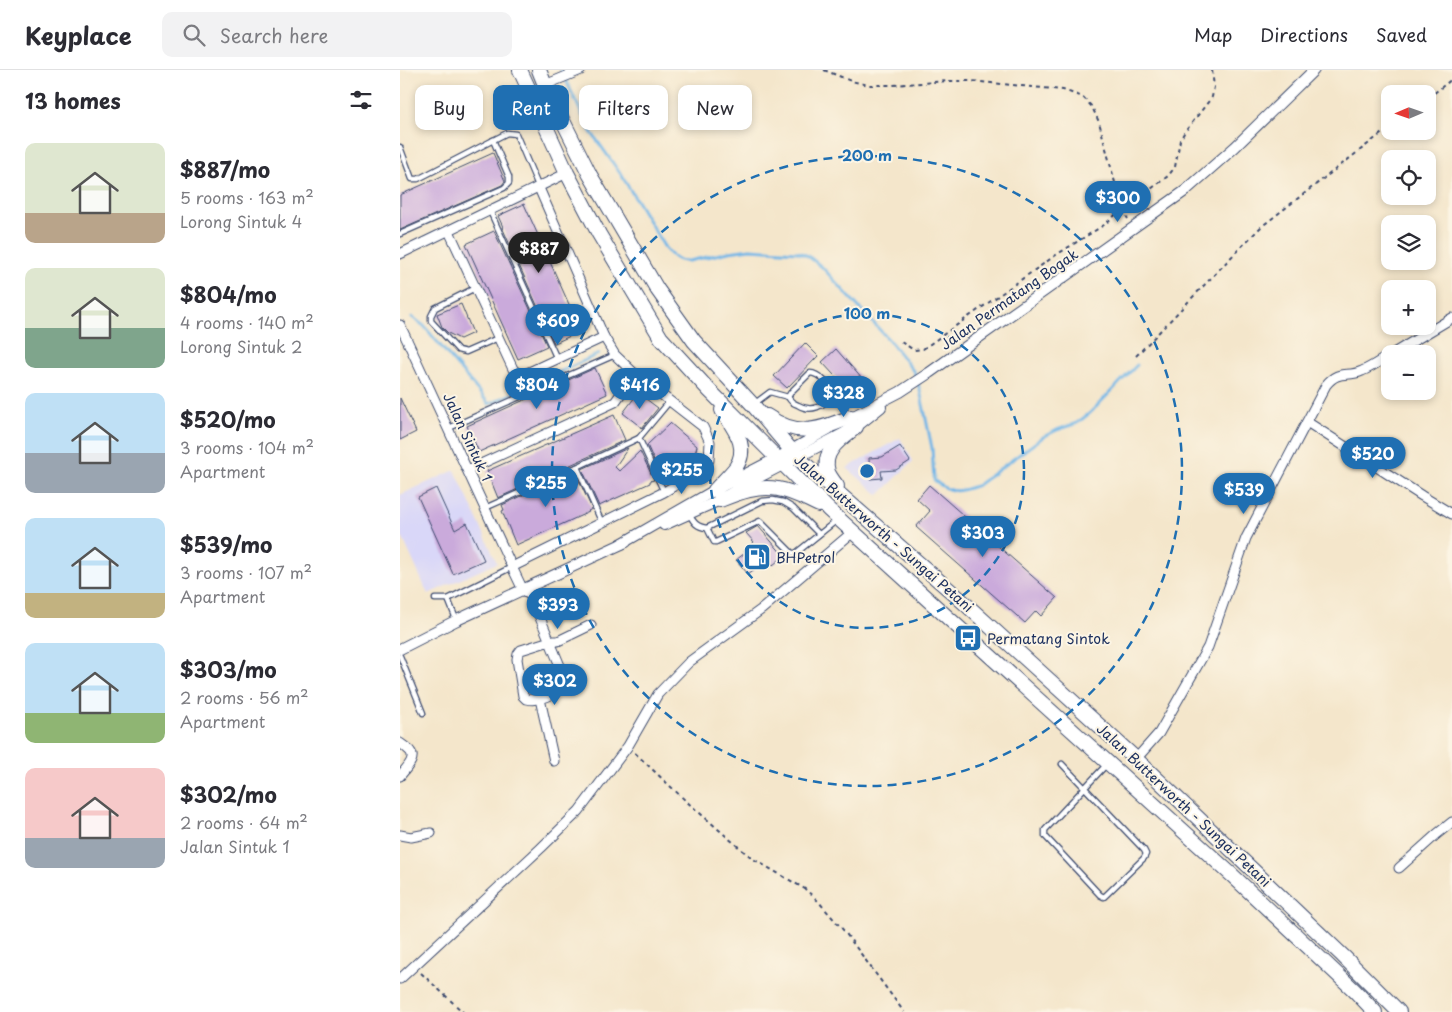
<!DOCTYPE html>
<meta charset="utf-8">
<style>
:root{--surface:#fff;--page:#f2f2f3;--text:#2b2b33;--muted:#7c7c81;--line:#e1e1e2;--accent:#1f6fb2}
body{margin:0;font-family:"Playpen Sans",sans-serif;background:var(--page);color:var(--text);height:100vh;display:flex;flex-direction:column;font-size:19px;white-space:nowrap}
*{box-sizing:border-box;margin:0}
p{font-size:16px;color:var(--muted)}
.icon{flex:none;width:28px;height:28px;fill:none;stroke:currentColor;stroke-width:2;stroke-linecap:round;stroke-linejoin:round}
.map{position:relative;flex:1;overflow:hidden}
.panel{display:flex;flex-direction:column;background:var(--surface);width:400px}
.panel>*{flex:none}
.banner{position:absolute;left:15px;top:15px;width:475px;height:45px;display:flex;gap:10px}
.needle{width:32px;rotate:268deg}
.fabs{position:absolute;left:981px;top:15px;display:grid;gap:10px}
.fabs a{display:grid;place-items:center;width:55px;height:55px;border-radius:10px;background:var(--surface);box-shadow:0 2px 8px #0003;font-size:25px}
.price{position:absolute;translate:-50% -42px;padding:0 11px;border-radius:18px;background:var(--accent);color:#fff;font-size:16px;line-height:32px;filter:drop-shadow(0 1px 2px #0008)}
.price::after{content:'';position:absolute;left:50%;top:30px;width:15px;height:11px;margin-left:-8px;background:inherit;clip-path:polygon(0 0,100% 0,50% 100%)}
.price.selected{background:#222;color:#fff}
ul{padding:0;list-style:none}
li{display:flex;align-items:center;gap:15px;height:125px;padding:0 25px}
li span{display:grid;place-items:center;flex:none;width:140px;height:100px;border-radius:10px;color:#555}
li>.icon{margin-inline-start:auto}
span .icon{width:60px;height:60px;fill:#fffc;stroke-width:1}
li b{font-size:21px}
h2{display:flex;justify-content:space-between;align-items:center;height:60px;padding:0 25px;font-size:21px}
.tag{padding:0 18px;border-radius:10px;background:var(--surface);box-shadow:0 2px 8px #0003;font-size:18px;line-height:45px}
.tag.selected{background:var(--accent);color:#fff}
header{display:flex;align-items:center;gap:30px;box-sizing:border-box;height:70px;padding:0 25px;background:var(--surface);border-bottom:1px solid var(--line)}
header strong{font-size:24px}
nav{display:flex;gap:28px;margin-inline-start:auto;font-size:18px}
.search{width:350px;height:45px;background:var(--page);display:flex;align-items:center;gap:12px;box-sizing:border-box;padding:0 18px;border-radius:10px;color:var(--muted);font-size:19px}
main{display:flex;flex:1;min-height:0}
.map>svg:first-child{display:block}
</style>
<header>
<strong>Keyplace</strong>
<div class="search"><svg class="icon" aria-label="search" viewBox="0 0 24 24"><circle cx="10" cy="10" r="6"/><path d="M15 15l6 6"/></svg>Search here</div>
<nav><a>Map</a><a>Directions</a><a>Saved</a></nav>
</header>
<main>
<section class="panel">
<h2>13 homes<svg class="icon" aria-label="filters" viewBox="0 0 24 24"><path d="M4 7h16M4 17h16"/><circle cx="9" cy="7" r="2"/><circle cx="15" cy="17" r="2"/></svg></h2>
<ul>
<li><span style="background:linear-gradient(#dfe7d0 70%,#b9a48a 0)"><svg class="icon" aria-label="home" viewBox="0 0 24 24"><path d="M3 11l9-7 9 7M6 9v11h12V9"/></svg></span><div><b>$887/mo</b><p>5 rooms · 163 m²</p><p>Lorong Sintuk 4</p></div></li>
<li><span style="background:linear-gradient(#dfe7d0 60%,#7fa58c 0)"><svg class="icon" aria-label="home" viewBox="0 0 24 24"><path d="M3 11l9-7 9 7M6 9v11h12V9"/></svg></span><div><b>$804/mo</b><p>4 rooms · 140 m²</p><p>Lorong Sintuk 2</p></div></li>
<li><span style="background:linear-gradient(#bfe0f5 60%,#9aa5b1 0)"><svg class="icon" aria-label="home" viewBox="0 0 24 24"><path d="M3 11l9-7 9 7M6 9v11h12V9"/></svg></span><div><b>$520/mo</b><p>3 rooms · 104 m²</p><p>Apartment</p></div></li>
<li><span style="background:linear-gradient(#bfe0f5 75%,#c2b280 0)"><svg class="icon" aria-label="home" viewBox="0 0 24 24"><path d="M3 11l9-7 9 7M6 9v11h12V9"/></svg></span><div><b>$539/mo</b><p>3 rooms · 107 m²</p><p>Apartment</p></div></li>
<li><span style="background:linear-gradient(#bfe0f5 70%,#8fb573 0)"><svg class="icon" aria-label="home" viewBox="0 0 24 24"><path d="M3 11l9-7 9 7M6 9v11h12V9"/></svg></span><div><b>$303/mo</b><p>2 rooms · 56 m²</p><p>Apartment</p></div></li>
<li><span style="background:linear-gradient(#f6c9c9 70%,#9aa5b1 0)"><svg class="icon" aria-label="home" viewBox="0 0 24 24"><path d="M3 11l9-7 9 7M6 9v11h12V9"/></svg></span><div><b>$302/mo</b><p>2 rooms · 64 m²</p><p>Jalan Sintuk 1</p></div></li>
</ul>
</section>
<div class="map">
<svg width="1052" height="942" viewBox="0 0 1052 942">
<rect width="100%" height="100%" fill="#fcf5e5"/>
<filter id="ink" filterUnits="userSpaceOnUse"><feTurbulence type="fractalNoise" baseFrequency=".02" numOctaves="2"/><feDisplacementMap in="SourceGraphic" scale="10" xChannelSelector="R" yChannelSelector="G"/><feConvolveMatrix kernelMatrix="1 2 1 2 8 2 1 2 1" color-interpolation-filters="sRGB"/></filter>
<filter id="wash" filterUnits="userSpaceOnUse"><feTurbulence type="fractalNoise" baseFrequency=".0096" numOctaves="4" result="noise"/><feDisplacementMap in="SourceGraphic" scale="20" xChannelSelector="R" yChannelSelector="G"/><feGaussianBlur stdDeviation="1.12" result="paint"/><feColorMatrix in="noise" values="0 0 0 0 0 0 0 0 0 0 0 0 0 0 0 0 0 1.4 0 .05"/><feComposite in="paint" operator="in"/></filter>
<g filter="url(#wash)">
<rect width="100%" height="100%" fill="#f4e6cb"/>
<g fill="#d9d7f8">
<path d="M500 368 513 391 479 425 447 398Z"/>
<path d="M55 400 97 493 28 524 0 462V425Z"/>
</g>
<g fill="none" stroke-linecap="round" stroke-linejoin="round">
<g stroke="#71b6e7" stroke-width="3">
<path d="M161 0 189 59 222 106 265 178C272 186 277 192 289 191L329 182 350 179 398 182 408 186 422 197 489 270 514 302 520 320 532 378 534 410C551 425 559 422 578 415L643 367 657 360 677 353 690 343 737 295"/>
<path d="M12 247 24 256 89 334 199 284"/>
</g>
</g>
<g id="blocks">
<g fill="#caaadb">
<path d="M93 83 105 111 102 115 0 160V125Z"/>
<path d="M124 134 181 261 155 273H154L102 157H103L98 146Z"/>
<path d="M94 161 147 276 118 289 66 174Z"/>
<path d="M61 234 73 263 60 269 48 263 42 257 37 244Z"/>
<path d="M405 273 418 286 387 318 374 306Z"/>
<path d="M436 279 471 319 458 331 422 292Z"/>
<path d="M195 298 207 324 79 382 67 356Z"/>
<path d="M238 323 258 338 242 358 223 343Z"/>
<path d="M0 328 16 362 0 370Z"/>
<path d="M214 345 225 370 98 428 87 401Z"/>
<path d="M270 353 297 376 293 392 261 406 247 375Z"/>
<path d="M500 376 510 391 496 400 481 401 482 408 470 409 469 388 482 387Z"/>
<path d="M228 378 215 397 219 401 240 381 254 410 250 411V413L199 436 182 399Z"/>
<path d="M175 402 192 439 188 441 189 442 116 475 102 441 104 440 102 435Z"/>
<path d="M529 415 657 528 641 546 636 541 625 553 516 457 530 441 517 429Z"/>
<path d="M36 418 55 460 67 453 84 490 53 504 18 427Z"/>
<path d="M358 456 384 486 373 495 368 489 348 504 336 490 345 483 344 481 354 472 346 463Z"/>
</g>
</g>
</g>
<g filter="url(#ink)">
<use href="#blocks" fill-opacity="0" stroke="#3c4a6e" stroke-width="1"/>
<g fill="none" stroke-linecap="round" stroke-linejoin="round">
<g stroke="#3c4a6e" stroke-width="7">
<g id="service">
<path d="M0 77 12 109H18L107 63 116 64 139 118"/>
<path d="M90 141 157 289"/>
<path d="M0 164 104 118 109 113V107L93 70"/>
<path d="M75 218 35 238 31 246V251L58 280 66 282 98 268"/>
<path d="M434 325 450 346"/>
<path d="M354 334 370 322 388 327 391 322 410 303C419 303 432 317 434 325 424 336 411 343 398 335 393 333 391 332 388 327"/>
<path d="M49 358 215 285"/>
<path d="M239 368 264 422"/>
<path d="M177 397 202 453"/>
<path d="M85 438 177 397 239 368 270 331"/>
<path d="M289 444C294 453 297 457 307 458L362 431 373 430 383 432 393 438 419 464"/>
<path d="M307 458 314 472H316L360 451 392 483H396L437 450"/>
<path d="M35 529H48L112 497"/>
<path d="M48 529 56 549"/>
<path d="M0 586 23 643"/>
<path d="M662 694 744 780 746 784 744 788 704 827 700 825 645 766V760L707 694"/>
</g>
</g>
<g stroke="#3c4a6e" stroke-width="11">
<g id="minor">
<path d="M145 15 181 0"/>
<path d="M49 161 113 299 119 305 127 303 204 267"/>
<path d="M0 184 167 103"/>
<path d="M0 255 112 497 123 520 131 526 163 603 164 614C156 625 139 632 126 629L123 626 117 589 118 584 121 580 150 571H158L191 555"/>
<path d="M992 284 1052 248"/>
<path d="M907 352 1022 426 1052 444"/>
<path d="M68 400 215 332 235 304"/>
<path d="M112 497 264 422 301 400 309 390 310 372 303 357 235 304 215 285 204 267 139 118"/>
<path d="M140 629 154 691"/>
<path d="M0 673C3 675 7 678 10 681 17 689 5 699 0 706"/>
<path d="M736 689 759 663 808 577 846 468 926 315C939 299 947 308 962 301 972 297 981 290 990 285"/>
<path d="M0 765 11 767 31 763"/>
<path d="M999 798 1037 764 1052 752"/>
<path d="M0 909 141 778 179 741 228 676 258 624 289 592 362 539 454 461"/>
</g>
</g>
<g stroke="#3c4a6e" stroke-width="12">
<g id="tertiary">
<path d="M446 350 500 322 529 303 785 121 835 77 914 0"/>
<path d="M264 455 320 430 342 416 456 357 481 337"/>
<path d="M221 474 315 420 377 388 429 359"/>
<path d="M0 579 57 550 226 472"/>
</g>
</g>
<g stroke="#3c4a6e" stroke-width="16">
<g id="trunk">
<path d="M120 0 167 103 199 164 261 268 309 320 429 440 833 806 954 920 975 942"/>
<path d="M139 0 145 15 190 105 257 219 294 271 353 335 397 387 561 530 736 689 943 886 999 942"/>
<path d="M367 346C398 368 419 360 451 347"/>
<path d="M437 416C434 412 430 407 428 402 421 381 442 368 456 357"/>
<path d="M315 420C322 412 330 405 336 397 350 376 333 358 322 340"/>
<path d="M320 430C338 423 358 415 378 419 393 421 406 429 419 435"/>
</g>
</g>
<g stroke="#3c4a6e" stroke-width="2" stroke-dasharray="4 4" stroke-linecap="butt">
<path d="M424 0 451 11 469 15H493L549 11H571L663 20 683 27 692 37 699 52 722 139 728 149"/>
<path d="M1028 28 1052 9"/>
<path d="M501 272 514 280 523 279 656 185 704 155 722 139 734 132 768 106 775 97 780 70 784 63 812 27 814 17 812 0"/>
<path d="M736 286 840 178 861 157 990 57"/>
<path d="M235 683 286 731 342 780 355 790 405 819 418 831 444 861 504 942"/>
<path d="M21 903 63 942"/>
</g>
<use href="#service" stroke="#fff" stroke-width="4.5"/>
<use href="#minor" stroke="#fff" stroke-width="9"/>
<use href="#tertiary" stroke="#fff" stroke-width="10"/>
<use href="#trunk" stroke="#fff" stroke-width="14"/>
</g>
</g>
<g fill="none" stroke="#1f6fb2" stroke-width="2.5" stroke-dasharray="9 6">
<circle cx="467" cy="401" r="157"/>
<circle cx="467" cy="401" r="315"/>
</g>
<defs>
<g id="fuel-square" transform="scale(1.4375)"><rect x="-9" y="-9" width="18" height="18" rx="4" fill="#1f6fb2" stroke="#fcf5e5"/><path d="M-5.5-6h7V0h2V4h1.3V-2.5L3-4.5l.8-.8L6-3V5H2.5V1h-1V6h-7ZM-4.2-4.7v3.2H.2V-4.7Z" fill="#fff"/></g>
<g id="bus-square" transform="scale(1.4375)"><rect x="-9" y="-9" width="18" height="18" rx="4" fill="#1f6fb2" stroke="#fcf5e5"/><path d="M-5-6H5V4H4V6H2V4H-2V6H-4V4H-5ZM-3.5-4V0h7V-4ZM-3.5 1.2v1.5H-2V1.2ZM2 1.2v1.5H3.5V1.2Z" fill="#fff"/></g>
</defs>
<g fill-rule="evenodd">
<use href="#fuel-square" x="357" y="487"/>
<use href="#bus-square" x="568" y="568"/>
</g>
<g text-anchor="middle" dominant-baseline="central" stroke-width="4" stroke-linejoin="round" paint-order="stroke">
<g font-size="14" fill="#1b2f5e" stroke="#fcf5e5">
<text transform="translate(609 229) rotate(-35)">Jalan Permatang Bogak</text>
<text transform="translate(68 367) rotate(65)">Jalan Sintuk 1</text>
<text transform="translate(484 463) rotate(41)">Jalan Butterworth - Sungai Petani</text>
<text transform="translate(784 735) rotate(43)">Jalan Butterworth - Sungai Petani</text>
</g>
<g font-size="14" fill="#1b2f5e" stroke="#fcf5e5" text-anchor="start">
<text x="376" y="487">BHPetrol</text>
<text x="587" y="568">Permatang Sintok</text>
</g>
</g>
<circle cx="467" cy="401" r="8" fill="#1f6fb2" stroke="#fcf5e5" stroke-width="2.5"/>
<g font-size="15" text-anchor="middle" font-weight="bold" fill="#1f6fb2" stroke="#fcf5e5" stroke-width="4" stroke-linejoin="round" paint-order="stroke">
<text x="467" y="91">200 m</text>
<text x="467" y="249">100 m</text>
</g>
</svg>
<div class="fabs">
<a><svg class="needle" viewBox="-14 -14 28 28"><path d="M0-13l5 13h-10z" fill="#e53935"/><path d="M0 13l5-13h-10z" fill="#7c7c81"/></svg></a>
<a><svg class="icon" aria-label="locate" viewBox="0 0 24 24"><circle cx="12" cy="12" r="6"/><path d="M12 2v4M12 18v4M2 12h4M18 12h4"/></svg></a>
<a><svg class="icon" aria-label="layers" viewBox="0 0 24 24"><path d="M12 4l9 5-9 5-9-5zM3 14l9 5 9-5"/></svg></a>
<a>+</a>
<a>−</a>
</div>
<b class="price" style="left:718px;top:153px">$300</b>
<b class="price selected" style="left:139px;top:204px">$887</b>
<b class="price" style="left:158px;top:276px">$609</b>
<b class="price" style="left:137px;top:340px">$804</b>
<b class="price" style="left:240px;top:340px">$416</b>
<b class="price" style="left:444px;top:348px">$328</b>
<b class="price" style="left:973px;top:409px">$520</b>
<b class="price" style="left:282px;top:425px">$255</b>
<b class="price" style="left:146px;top:438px">$255</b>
<b class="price" style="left:844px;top:445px">$539</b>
<b class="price" style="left:583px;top:488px">$303</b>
<b class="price" style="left:158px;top:560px">$393</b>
<b class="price" style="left:155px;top:636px">$302</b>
<div class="banner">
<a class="tag">Buy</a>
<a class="tag selected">Rent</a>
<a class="tag">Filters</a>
<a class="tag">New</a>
</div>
</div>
</main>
